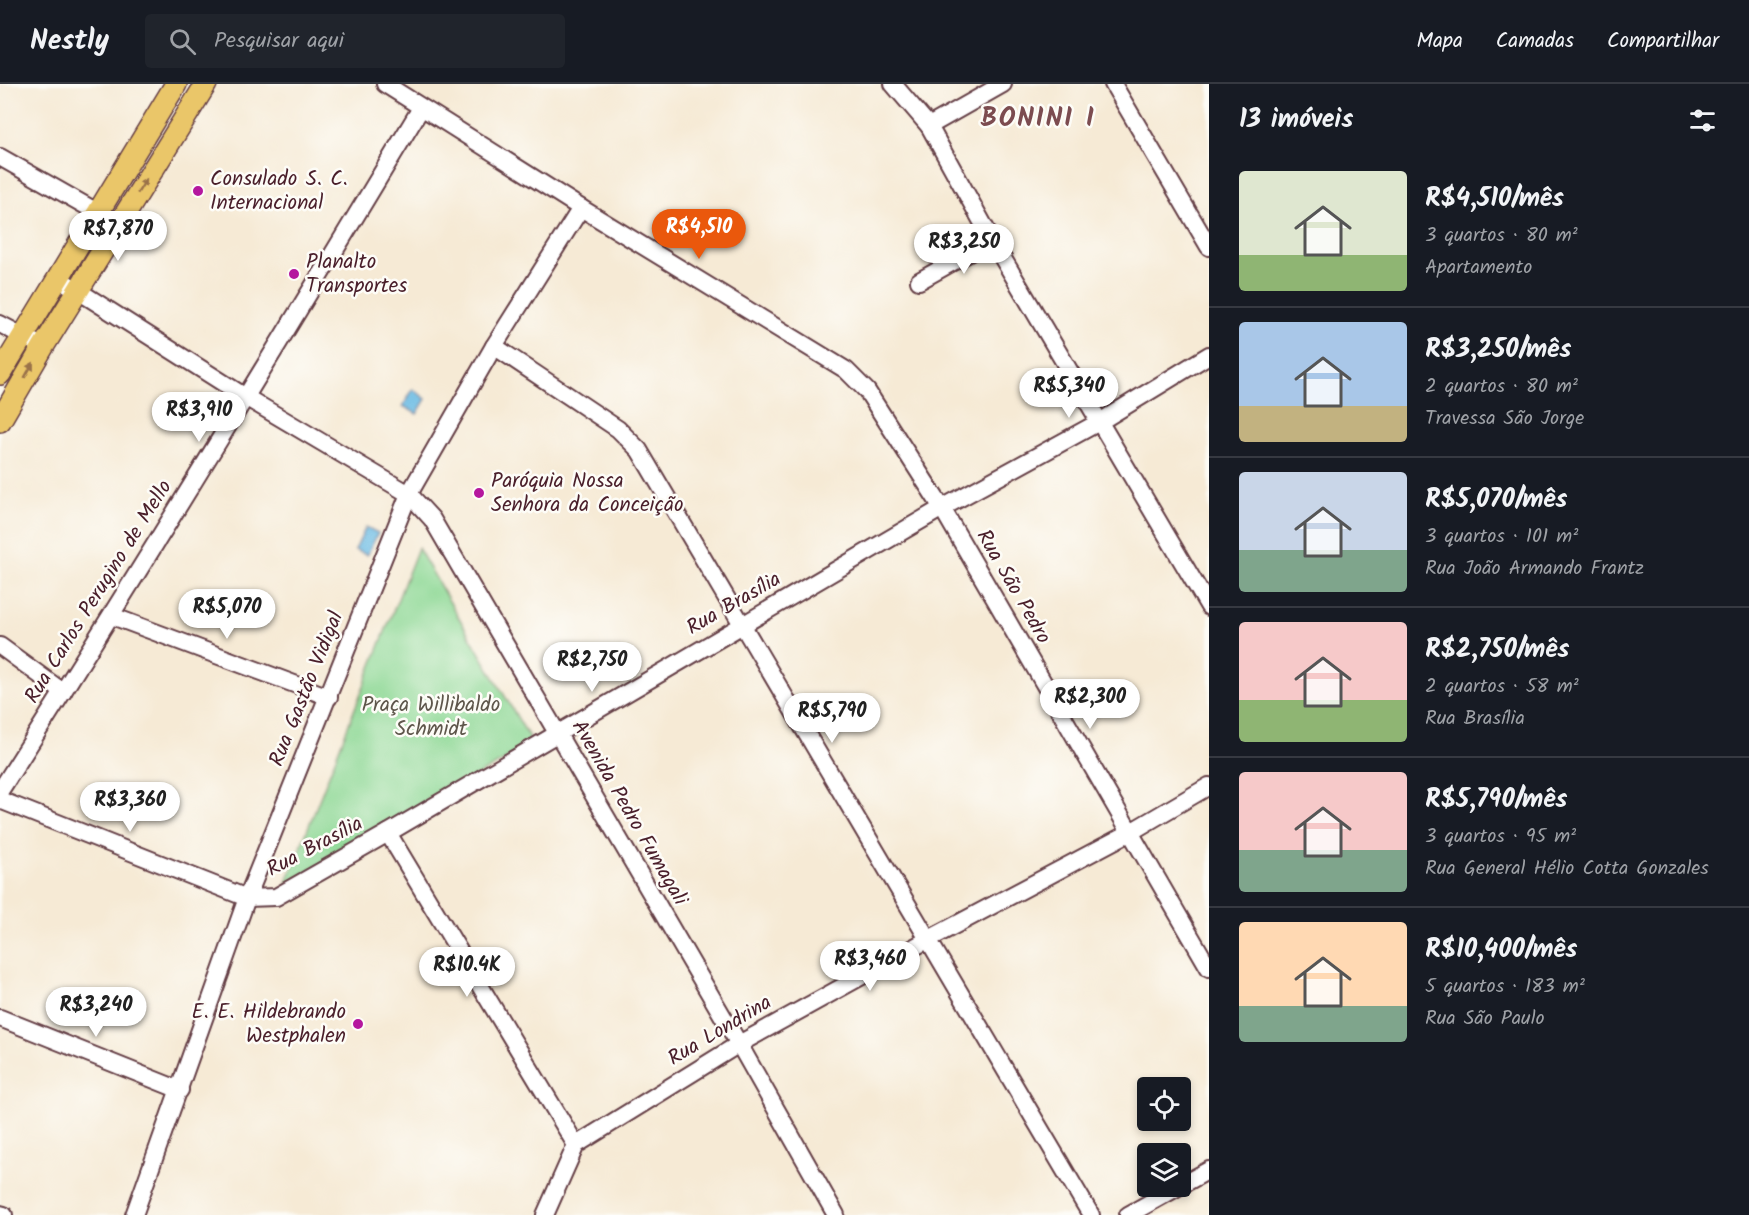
<!DOCTYPE html>
<html lang="pt">
<meta charset="utf-8">
<style>
:root{--surface:#171b24;--page:#20242c;--text:#f1f3f6;--muted:#9ea1a6;--line:#363941;--accent:#ea580c}
body{margin:0;font-family:Kalam,sans-serif;background:var(--page);color:var(--text);height:100vh;display:flex;flex-direction:column;font-size:22px;white-space:nowrap}
*{box-sizing:border-box;margin:0}
p{font-size:20px;color:var(--muted)}
.icon{flex:none;width:33px;height:33px;fill:none;stroke:currentColor;stroke-width:2;stroke-linecap:round;stroke-linejoin:round}
.map{position:relative;flex:1;overflow:hidden}
.drawer{display:flex;flex-direction:column;background:var(--surface);width:540px}
.drawer>*{flex:none}
.controls{position:absolute;left:1137px;top:993px;display:grid;gap:12px}
.controls a{display:grid;place-items:center;width:54px;height:54px;border-radius:6px;background:var(--surface);box-shadow:0 3px 9px #0003;font-size:30px}
.price{position:absolute;translate:-50% -51px;padding:0 14px;border-radius:21px;background:#fff;color:#222;font-size:20px;line-height:39px;filter:drop-shadow(0 2px 3px #0008)}
.price::after{content:'';position:absolute;left:50%;top:36px;width:18px;height:14px;margin-left:-9px;background:inherit;clip-path:polygon(0 0,100% 0,50% 100%)}
.price.current{background:var(--accent);color:#fff}
ul{padding:0;list-style:none}
li{display:flex;align-items:center;gap:18px;height:150px;padding:0 30px}
li+li{border-top:2px solid var(--line)}
li span{display:grid;place-items:center;flex:none;width:168px;height:120px;border-radius:6px;color:#555}
li>.icon{margin-inline-start:auto}
span .icon{width:72px;height:72px;fill:#fffc;stroke-width:1}
li b{font-size:26px}
h2{display:flex;justify-content:space-between;align-items:center;height:72px;padding:0 30px;font-size:26px}
header{display:flex;align-items:center;gap:36px;box-sizing:border-box;height:84px;padding:0 30px;background:var(--surface);border-bottom:2px solid var(--line)}
header strong{font-size:28px}
nav{display:flex;gap:33px;margin-inline-start:auto;font-size:21px}
.search{width:420px;height:54px;background:var(--page);display:flex;align-items:center;gap:15px;box-sizing:border-box;padding:0 21px;border-radius:6px;color:var(--muted);font-size:22px}
main{display:flex;flex:1;min-height:0}
.map>svg:first-child{display:block}
</style>
<header>
<strong>Nestly</strong>
<div class="search"><svg class="icon" aria-label="search" viewBox="0 0 24 24"><circle cx="10" cy="10" r="6"/><path d="M15 15l6 6"/></svg>Pesquisar aqui</div>
<nav><a>Mapa</a><a>Camadas</a><a>Compartilhar</a></nav>
</header>
<main>
<div class="map">
<svg width="1209" height="1131" viewBox="0 0 1209 1131">
<rect width="100%" height="100%" fill="#fdfcf7"/>
<filter id="ink" filterUnits="userSpaceOnUse"><feTurbulence type="fractalNoise" baseFrequency=".0167" numOctaves="2"/><feDisplacementMap in="SourceGraphic" scale="12" xChannelSelector="R" yChannelSelector="G"/><feConvolveMatrix kernelMatrix="1 2 1 2 8 2 1 2 1" color-interpolation-filters="sRGB"/></filter>
<filter id="wash" filterUnits="userSpaceOnUse"><feTurbulence type="fractalNoise" baseFrequency=".008" numOctaves="4" result="noise"/><feDisplacementMap in="SourceGraphic" scale="24" xChannelSelector="R" yChannelSelector="G"/><feGaussianBlur stdDeviation="1.35" result="paint"/><feColorMatrix in="noise" values="0 0 0 0 0 0 0 0 0 0 0 0 0 0 0 0 0 1.4 0 .05"/><feComposite in="paint" operator="in"/></filter>
<g filter="url(#wash)">
<rect width="100%" height="100%" fill="#f6ead5"/>
<path fill="#8ed895" stroke="#6c7c60" stroke-width="1.5" d="M418 464 533 660 286 800Z"/>
<g fill="#67bae3" stroke="#586c87" stroke-width="1.5">
<path d="M413 305 426 315 417 330 403 322Z"/>
<path d="M366 443 378 449 367 471 355 466Z"/>
</g>
</g>
<g filter="url(#ink)">
<g fill="none" stroke-linecap="round" stroke-linejoin="round">
<g stroke="#643d44" stroke-width="20">
<g id="minor">
<path d="M385 0 581 124 846 286 867 307 942 424 1209 884"/>
<path d="M893 0 929 42 992 156 1209 523"/>
<path d="M1113 0 1209 163"/>
<path d="M929 42 1003 0"/>
<path d="M0 73 118 140"/>
<path d="M58 194 247 314 409 410 432 435 739 960 836 1131"/>
<path d="M919 197 992 156"/>
<path d="M0 240 34 258"/>
<path d="M494 262 618 345 639 366 1091 1131"/>
<path d="M112 532 329 613"/>
<path d="M0 562 63 608"/>
<path d="M0 707C144 482 283 253 421 24"/>
<path d="M0 716 247 814 276 813 388 749 942 424 1101 337 1209 271"/>
<path d="M388 749 576 1061"/>
<path d="M0 934 180 1006"/>
<path d="M1180 1102 1209 1086"/>
<path d="M0 1130 4 1131"/>
<path d="M134 1131 247 814 409 410 494 262 581 124"/>
<path d="M545 1131 576 1061 739 960 929 855 1129 749 1209 702"/>
<path d="M1128 1131 1180 1102"/>
</g>
</g>
<g stroke="#643d44" stroke-width="24">
<g id="major">
<path d="M0 290 176 0"/>
<path d="M0 337 43 263 206 0"/>
</g>
</g>
<use href="#minor" stroke="#fff" stroke-width="16"/>
<use href="#major" stroke="#eac669" stroke-width="21"/>
</g>
<defs><path id="oneway-solid" d="M-6-.8H1V-3.2L6.5 0L1 3.2V.8H-6Z" transform="scale(1.5)"/></defs>
<g fill="#9a724a">
<use href="#oneway-solid" transform="translate(142 102) rotate(-58)"/>
<use href="#oneway-solid" transform="translate(29 286) rotate(-60)"/>
</g>
</g>
<g fill="#b5179e" stroke="#fdfcf7" stroke-width="2">
<circle cx="198" cy="107" r="6"/>
<circle cx="294" cy="190" r="6"/>
<circle cx="479" cy="409" r="6"/>
<circle cx="358" cy="940" r="6"/>
</g>
<g text-anchor="middle" dominant-baseline="central" stroke-width="5" stroke-linejoin="round" paint-order="stroke">
<g font-size="21" fill="#4a1f2b" stroke="#fdfcf7" text-anchor="start">
<text x="210" y="95">Consulado S. C.<tspan x="210" dy="24">Internacional</tspan></text>
<text x="306" y="178">Planalto<tspan x="306" dy="24">Transportes</tspan></text>
<text x="491" y="397">Paróquia Nossa<tspan x="491" dy="24">Senhora da Conceição</tspan></text>
<text x="346" y="928" text-anchor="end">E. E. Hildebrando<tspan x="346" dy="24">Westphalen</tspan></text>
</g>
<g font-size="21" fill="#4a1f2b" stroke="#fdfcf7">
<text transform="translate(1013 503) rotate(60)">Rua São Pedro</text>
<text transform="translate(99 508) rotate(-58)">Rua Carlos Perugino de Mello</text>
<text transform="translate(734 520) rotate(-30)">Rua Brasília</text>
<text transform="translate(307 605) rotate(-68)">Rua Gastão Vidigal</text>
<text transform="translate(629 729) rotate(60)">Avenida Pedro Fumagali</text>
<text transform="translate(315 763) rotate(-28)">Rua Brasília</text>
<text transform="translate(720 947) rotate(-31)">Rua Londrina</text>
</g>
<g font-size="21" fill="#5e564b" stroke="#fdfcf7">
<text x="431" y="621">Praça Willibaldo<tspan x="431" dy="24">Schmidt</tspan></text>
</g>
<g font-size="27" font-weight="bold" letter-spacing="1.5" fill="#7c4c50" stroke="#fdfcf7">
<text x="1038" y="34">BONINI I</text>
</g>
</g>
</svg>
<div class="controls">
<a><svg class="icon" aria-label="locate" viewBox="0 0 24 24"><circle cx="12" cy="12" r="6"/><path d="M12 2v4M12 18v4M2 12h4M18 12h4"/></svg></a>
<a><svg class="icon" aria-label="layers" viewBox="0 0 24 24"><path d="M12 4l9 5-9 5-9-5zM3 14l9 5 9-5"/></svg></a>
</div>
<b class="price current" style="left:699px;top:176px">R$4,510</b>
<b class="price" style="left:118px;top:178px">R$7,870</b>
<b class="price" style="left:964px;top:191px">R$3,250</b>
<b class="price" style="left:1069px;top:335px">R$5,340</b>
<b class="price" style="left:199px;top:359px">R$3,910</b>
<b class="price" style="left:227px;top:556px">R$5,070</b>
<b class="price" style="left:592px;top:609px">R$2,750</b>
<b class="price" style="left:1090px;top:646px">R$2,300</b>
<b class="price" style="left:832px;top:660px">R$5,790</b>
<b class="price" style="left:130px;top:749px">R$3,360</b>
<b class="price" style="left:870px;top:908px">R$3,460</b>
<b class="price" style="left:467px;top:914px">R$10.4K</b>
<b class="price" style="left:96px;top:954px">R$3,240</b>
</div>
<section class="drawer">
<h2>13 imóveis<svg class="icon" aria-label="filters" viewBox="0 0 24 24"><path d="M4 7h16M4 17h16"/><circle cx="9" cy="7" r="2"/><circle cx="15" cy="17" r="2"/></svg></h2>
<ul>
<li><span style="background:linear-gradient(#dfe7d0 70%,#8fb573 0)"><svg class="icon" aria-label="home" viewBox="0 0 24 24"><path d="M3 11l9-7 9 7M6 9v11h12V9"/></svg></span><div><b>R$4,510/mês</b><p>3 quartos · 80 m²</p><p>Apartamento</p></div></li>
<li><span style="background:linear-gradient(#a9c7e8 70%,#c2b280 0)"><svg class="icon" aria-label="home" viewBox="0 0 24 24"><path d="M3 11l9-7 9 7M6 9v11h12V9"/></svg></span><div><b>R$3,250/mês</b><p>2 quartos · 80 m²</p><p>Travessa São Jorge</p></div></li>
<li><span style="background:linear-gradient(#c9d6e8 65%,#7fa58c 0)"><svg class="icon" aria-label="home" viewBox="0 0 24 24"><path d="M3 11l9-7 9 7M6 9v11h12V9"/></svg></span><div><b>R$5,070/mês</b><p>3 quartos · 101 m²</p><p>Rua João Armando Frantz</p></div></li>
<li><span style="background:linear-gradient(#f6c9c9 65%,#8fb573 0)"><svg class="icon" aria-label="home" viewBox="0 0 24 24"><path d="M3 11l9-7 9 7M6 9v11h12V9"/></svg></span><div><b>R$2,750/mês</b><p>2 quartos · 58 m²</p><p>Rua Brasília</p></div></li>
<li><span style="background:linear-gradient(#f6c9c9 65%,#7fa58c 0)"><svg class="icon" aria-label="home" viewBox="0 0 24 24"><path d="M3 11l9-7 9 7M6 9v11h12V9"/></svg></span><div><b>R$5,790/mês</b><p>3 quartos · 95 m²</p><p>Rua General Hélio Cotta Gonzales</p></div></li>
<li><span style="background:linear-gradient(#ffd9b3 70%,#7fa58c 0)"><svg class="icon" aria-label="home" viewBox="0 0 24 24"><path d="M3 11l9-7 9 7M6 9v11h12V9"/></svg></span><div><b>R$10,400/mês</b><p>5 quartos · 183 m²</p><p>Rua São Paulo</p></div></li>
</ul>
</section>
</main>
